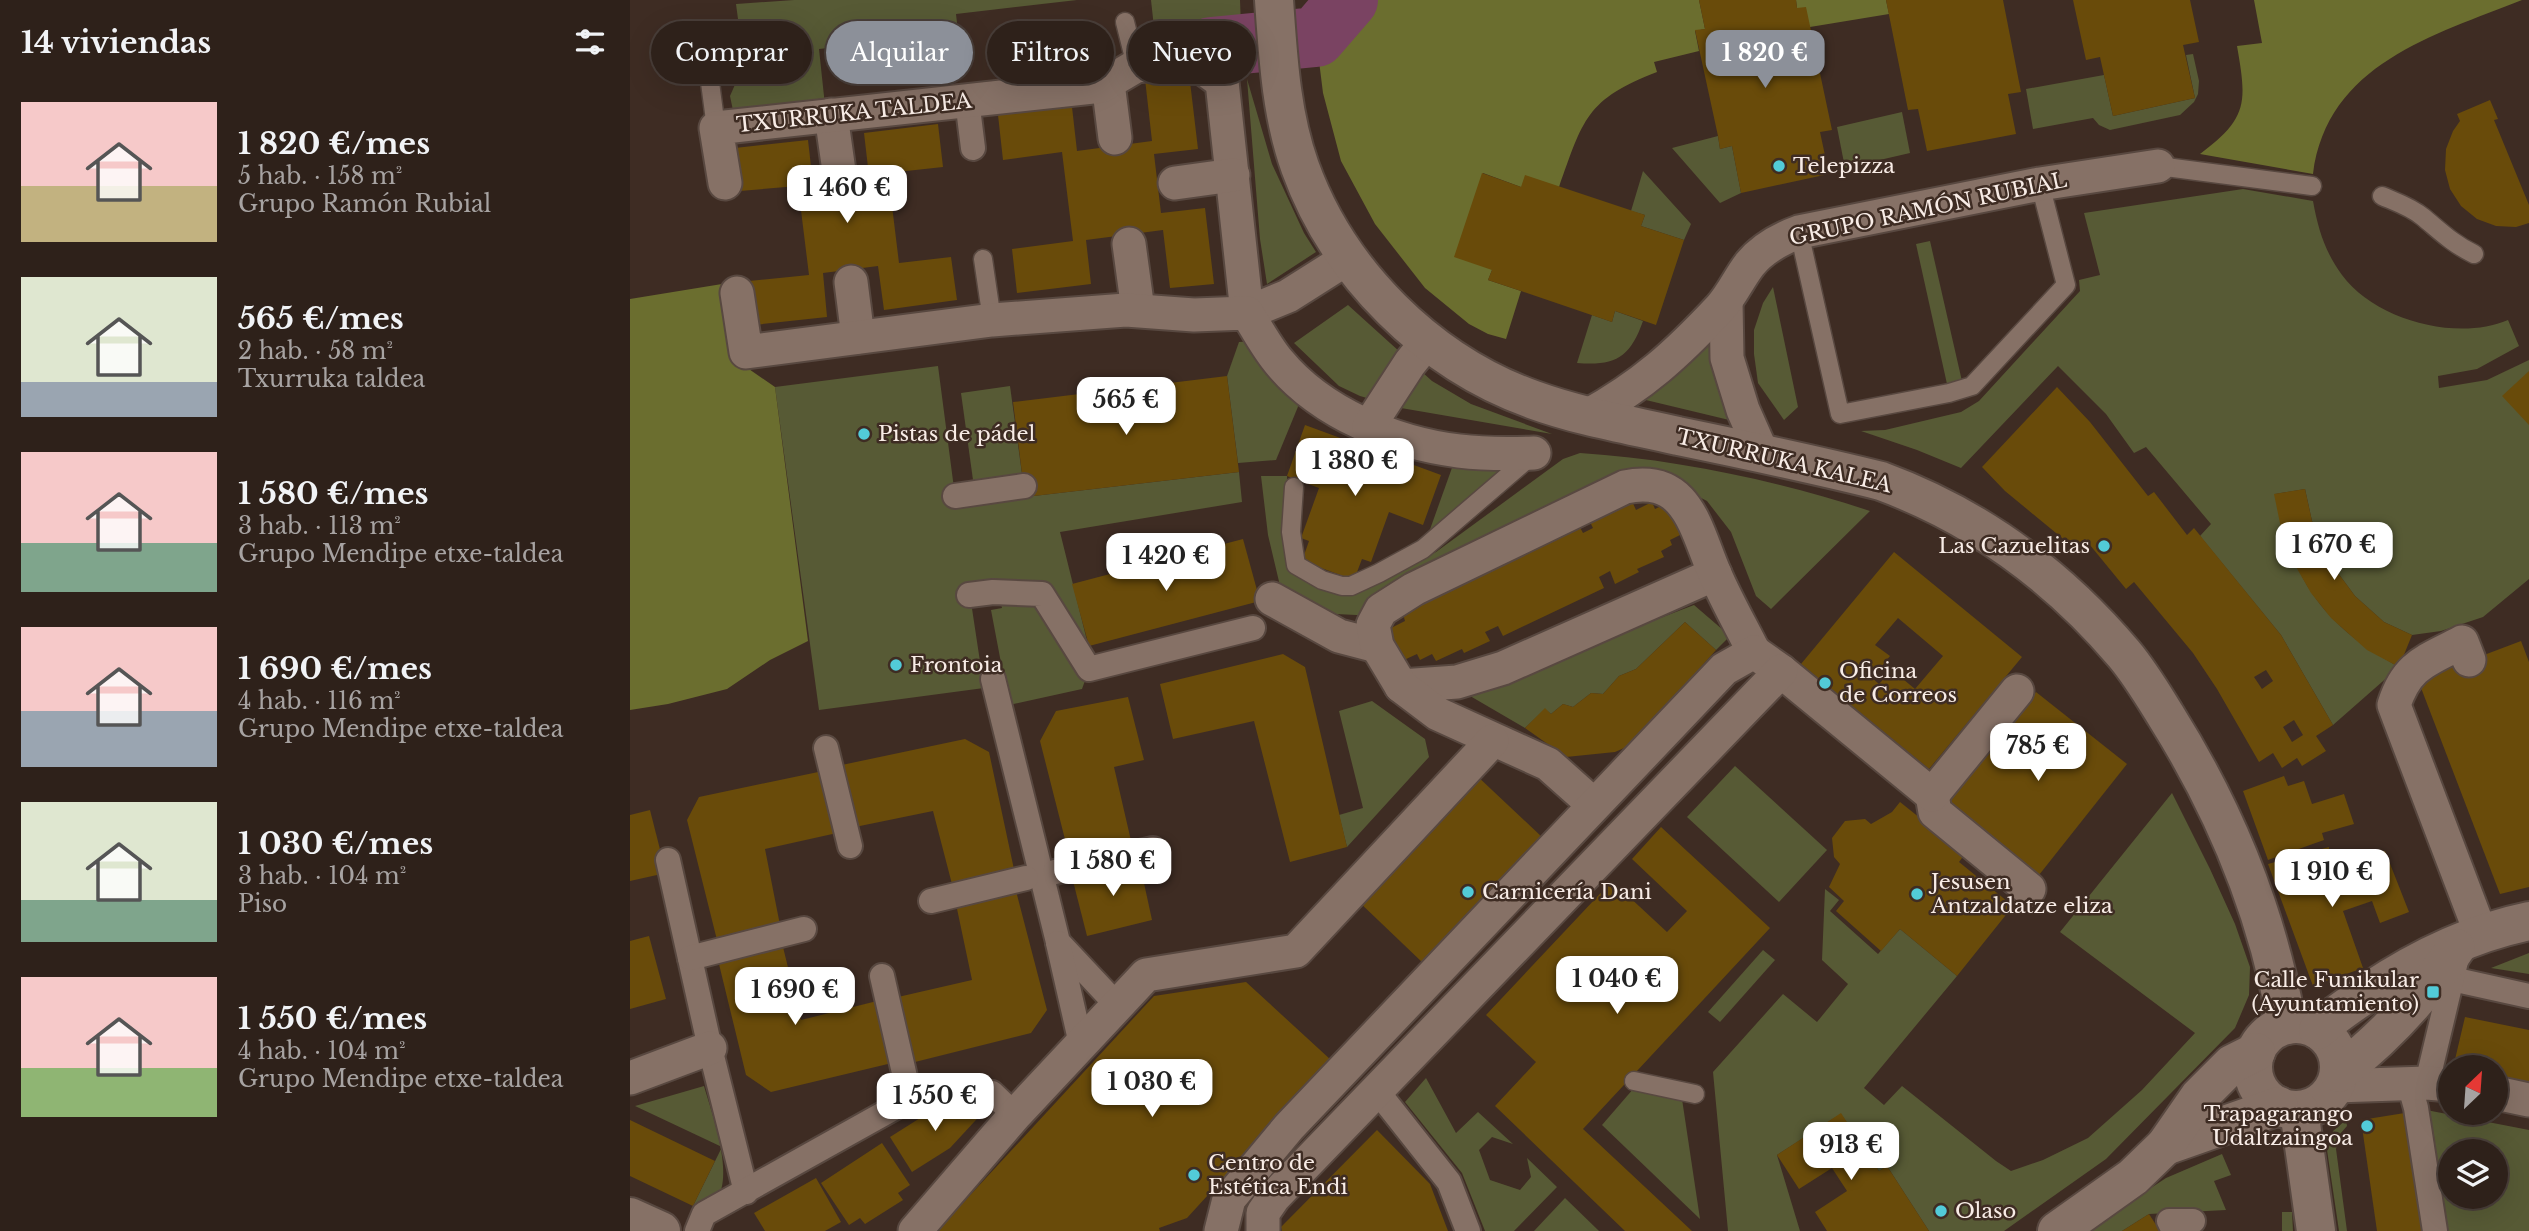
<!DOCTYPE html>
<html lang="es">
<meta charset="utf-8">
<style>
:root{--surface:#2e211a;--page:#362923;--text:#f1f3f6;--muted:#a7a3a2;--line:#493e39;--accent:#8c9099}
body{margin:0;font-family:"Libre Baskerville",serif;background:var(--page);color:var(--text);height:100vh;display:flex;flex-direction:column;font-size:26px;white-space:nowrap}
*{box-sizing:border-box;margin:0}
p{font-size:23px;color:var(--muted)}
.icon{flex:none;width:38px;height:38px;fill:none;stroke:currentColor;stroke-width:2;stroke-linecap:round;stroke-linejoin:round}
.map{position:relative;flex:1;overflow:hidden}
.side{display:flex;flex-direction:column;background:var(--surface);width:630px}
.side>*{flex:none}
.hud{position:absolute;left:21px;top:21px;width:665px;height:63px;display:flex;gap:14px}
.needle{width:46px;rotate:25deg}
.controls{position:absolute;left:1808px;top:1055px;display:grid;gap:14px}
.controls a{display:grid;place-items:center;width:70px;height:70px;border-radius:50%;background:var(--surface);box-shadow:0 7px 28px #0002,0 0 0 2px var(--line);font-size:35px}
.price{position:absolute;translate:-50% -60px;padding:0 16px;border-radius:14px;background:#fff;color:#222;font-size:23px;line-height:46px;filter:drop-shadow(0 2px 4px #0008)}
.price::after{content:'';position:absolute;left:50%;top:42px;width:21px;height:16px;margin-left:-10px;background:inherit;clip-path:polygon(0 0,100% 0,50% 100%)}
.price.selected{background:var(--accent);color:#fff}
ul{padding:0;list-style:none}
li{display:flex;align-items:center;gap:21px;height:175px;padding:0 21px}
li span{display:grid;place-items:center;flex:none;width:196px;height:140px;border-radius:0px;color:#555}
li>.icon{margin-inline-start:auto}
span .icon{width:84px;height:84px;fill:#fffc;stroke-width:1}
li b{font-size:30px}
h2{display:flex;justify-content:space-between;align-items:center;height:84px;padding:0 21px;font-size:30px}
.pill{padding:0 24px;border-radius:32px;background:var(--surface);box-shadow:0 7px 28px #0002,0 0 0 2px var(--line);font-size:24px;line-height:63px}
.pill.selected{background:var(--accent);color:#fff}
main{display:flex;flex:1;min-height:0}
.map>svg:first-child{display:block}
</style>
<main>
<section class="side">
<h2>14 viviendas<svg class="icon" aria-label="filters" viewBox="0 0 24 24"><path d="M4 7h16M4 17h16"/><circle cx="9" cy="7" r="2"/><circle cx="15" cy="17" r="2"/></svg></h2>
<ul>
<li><span style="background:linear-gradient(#f6c9c9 60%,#c2b280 0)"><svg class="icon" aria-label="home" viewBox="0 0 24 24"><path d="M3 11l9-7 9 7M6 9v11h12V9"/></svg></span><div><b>1 820 €/mes</b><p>5 hab. · 158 m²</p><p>Grupo Ramón Rubial</p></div></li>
<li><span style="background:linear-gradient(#dfe7d0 75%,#9aa5b1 0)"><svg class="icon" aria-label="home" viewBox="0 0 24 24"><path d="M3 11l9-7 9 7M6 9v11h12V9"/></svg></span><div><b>565 €/mes</b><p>2 hab. · 58 m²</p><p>Txurruka taldea</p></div></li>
<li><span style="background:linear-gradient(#f6c9c9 65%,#7fa58c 0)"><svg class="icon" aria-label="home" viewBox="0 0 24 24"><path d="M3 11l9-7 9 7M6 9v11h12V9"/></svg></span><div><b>1 580 €/mes</b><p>3 hab. · 113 m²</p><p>Grupo Mendipe etxe-taldea</p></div></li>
<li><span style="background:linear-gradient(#f6c9c9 60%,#9aa5b1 0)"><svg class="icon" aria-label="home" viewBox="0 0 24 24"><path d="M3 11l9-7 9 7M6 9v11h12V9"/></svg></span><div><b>1 690 €/mes</b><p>4 hab. · 116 m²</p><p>Grupo Mendipe etxe-taldea</p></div></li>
<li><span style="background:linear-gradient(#dfe7d0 70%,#7fa58c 0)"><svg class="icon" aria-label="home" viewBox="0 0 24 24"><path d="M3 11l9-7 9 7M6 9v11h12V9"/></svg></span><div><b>1 030 €/mes</b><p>3 hab. · 104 m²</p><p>Piso</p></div></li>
<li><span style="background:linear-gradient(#f6c9c9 65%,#8fb573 0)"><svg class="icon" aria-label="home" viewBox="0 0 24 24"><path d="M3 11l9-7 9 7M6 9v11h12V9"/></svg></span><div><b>1 550 €/mes</b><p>4 hab. · 104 m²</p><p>Grupo Mendipe etxe-taldea</p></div></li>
</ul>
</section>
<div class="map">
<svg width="1899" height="1231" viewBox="0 0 1899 1231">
<rect width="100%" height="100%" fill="#3e2c23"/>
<g fill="#575a35" fill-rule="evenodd">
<path d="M164 0H447L326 14 333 77 258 85 252 42 189 49 196 115 106 125 100 96 114 64 106 4Z"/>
<path d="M521 0H610L611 26 563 31V53L527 55Z"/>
<path d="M1563 54 1569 81 1568 94 1564 102 1550 115 1480 130 1469 125 1463 118 1403 129 1396 89 1474 75 1483 116 1565 98 1556 55Z"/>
<path d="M617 79 642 164 674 233 686 252 637 284 630 239Z"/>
<path d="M1272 112 1280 153 1215 168 1207 127Z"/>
<path d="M1088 136 1090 149 1102 146 1111 193 1090 203 1042 148Z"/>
<path d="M1013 171 1061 224 1054 240 1011 226 1015 215 1001 211Z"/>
<path d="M1613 189 1683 201C1688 229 1695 252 1712 275 1745 320 1827 342 1878 320L1889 346 1847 369 1808 376 1809 388 1857 380 1899 360V579L1853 617 1811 631 1782 635 1754 622 1725 596 1708 573 1682 521 1675 489 1645 494C1661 578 1692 625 1769 667L1703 725 1651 635 1570 536 1581 524 1516 447 1504 453 1476 414 1428 366 1331 468 1287 450 1231 431 1255 430 1331 412 1349 401 1450 291 1449 280 1470 275 1454 213Z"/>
<path d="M1300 241 1334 390 1319 393 1286 244Z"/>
<path d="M1143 287 1168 407 1154 420 1128 383 1124 354V330L1133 303Z"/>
<path d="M1096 302 1120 425 995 395Z"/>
<path d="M718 305 802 381 841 404 922 434 771 408 730 396 709 386 664 343Z"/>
<path d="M985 311 1013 321C1000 358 985 366 947 363L962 315 982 322Z"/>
<path d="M626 341 672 397 646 460 608 463 597 376 609 342Z"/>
<path d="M308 366 325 496 395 497 609 472 612 502 430 532 462 661 452 689 379 705 361 610 372 608 365 580 338 582 354 688 189 710 145 387Z"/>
<path d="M380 386 392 474 343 480 331 393Z"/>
<path d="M828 451 904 453 793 549Z"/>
<path d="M950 453C1046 459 1149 481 1240 511L1141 609 1126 596 1101 532 1077 501 1038 481 997 473 958 485 910 528 746 616 706 614 687 609 651 590 638 535 631 476H657L660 571 717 595 806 552 933 459Z"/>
<path d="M1064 605 1100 636 1086 650 1055 622 1006 669 989 676 973 694 961 693 943 707 933 704 921 714 915 709 895 728 835 693Z"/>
<path d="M742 701 795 739 799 757 717 847 709 815 733 808 709 711Z"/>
<path d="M1105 766 1197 850 1149 902 1057 817Z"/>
<path d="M1542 793 1580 869 1605 924 1620 967 1619 995 1605 1028 1476 1159 1374 1231H1299L1257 1166 1249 1171 1211 1114 1147 1155 1170 1231H1098L1083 1072 1153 994 1187 1022 1218 984 1192 960 1195 889 1209 900 1200 911 1248 954 1270 929 1327 976 1234 1088 1254 1105 1272 1086 1366 1161 1381 1171 1413 1160 1458 1138 1512 1090 1565 1033 1430 932Z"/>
<path d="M1133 950 1145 960 1090 1022 1078 1012Z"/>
<path d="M1899 953V974L1861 968Z"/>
<path d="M796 1078 826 1133 848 1112 883 1144 862 1137 849 1150 860 1180 890 1190 901 1177 897 1158 927 1187 884 1231H855L832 1173 775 1102Z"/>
<path d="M74 1086C82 1114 106 1178 85 1202L63 1206 92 1147 5 1106Z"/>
<path d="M1004 1088 1052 1099 1070 1219 972 1125Z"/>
<path d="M1786 1108 1899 1130V1231H1805ZM1820 1152H1866V1197H1820Z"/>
<path d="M1716 1120 1717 1126 1710 1134 1706 1149 1717 1231H1709L1697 1150 1703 1131Z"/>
<path d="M1592 1154 1601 1175 1584 1181 1596 1210 1519 1214 1492 1231H1456L1536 1178Z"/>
<path d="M935 1198 969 1231H904Z"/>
<path d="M1652 1212H1662L1663 1231H1652Z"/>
</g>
<g fill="#6b6e2f">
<path d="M718 0H1069L1075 29 1065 31 1069 51 1024 62 1027 72C956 99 953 120 929 187H891L853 173 862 270 858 280 891 291 876 339 858 334 839 324 795 288 745 224 711 161 693 93 686 37Z"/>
<path d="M1166 0H1256L1259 14 1180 27 1167 8Z"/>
<path d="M1624 0H1892C1804 35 1697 64 1683 174L1570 154C1618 118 1617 103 1607 46L1632 43Z"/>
<path d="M92 284 103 358 145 387 178 641 140 660 97 689 38 704 0 710V299Z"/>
</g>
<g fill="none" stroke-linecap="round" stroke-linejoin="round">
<path stroke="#7a4362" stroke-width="60" d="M581 47 686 37 718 0"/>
</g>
<g fill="#694b0a" fill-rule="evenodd">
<path d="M1069 0H1166L1167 8 1176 7 1202 130 1190 132 1199 174 1111 193 1102 146 1090 149 1088 136 1065 30 1075 29Z"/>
<path d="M1256 0H1373L1391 92 1378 94 1386 134 1297 151 1288 109 1278 110Z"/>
<path d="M1443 0H1560L1569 42 1553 45 1565 98 1483 116 1470 57 1456 60Z"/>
<path d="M559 73 568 149 524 154 531 213 575 208 584 284 540 288 533 230 456 240 461 284 387 293 382 249 443 241 432 152 373 160 368 115 442 107 447 151 522 141 515 79Z"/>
<path d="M1860 100 1868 119 1864 120 1899 205V223L1886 227 1866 226 1847 219 1831 206 1820 189 1815 170 1816 149 1823 131 1830 121 1827 114Z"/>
<path d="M308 124 313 167 258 173 269 263 321 257 327 300 254 310 248 266 193 273 197 317 124 325 119 281 179 275 168 186 110 191 105 148 178 140 183 184 239 176 234 133Z"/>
<path d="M852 173 891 187 895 175 1015 215 1011 226 1054 240 1026 325 985 311 982 322 891 291 858 280 862 270 824 257Z"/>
<path d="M1899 371V425L1872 396Z"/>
<path d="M597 376 609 472 395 497 383 402Z"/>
<path d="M1427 387 1460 422 1518 496 1524 492 1557 535 1564 528 1651 635 1703 725 1686 736 1696 751 1672 766 1667 758 1652 768 1643 753 1629 762 1587 689 1563 653 1504 582 1496 589 1455 539 1443 547 1375 491 1352 467ZM1636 670 1643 681 1632 689 1624 677ZM1664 720 1673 735 1662 742 1653 727Z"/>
<path d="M675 425 811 475 793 525 759 512 741 562 732 559 724 580 672 561 679 541 671 538 689 488 657 476Z"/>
<path d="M1675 489 1682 521 1708 573 1725 596 1754 622 1782 635 1769 667 1737 650 1701 618 1681 593 1665 565 1651 528 1644 494Z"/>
<path d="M1001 499 1006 510 1022 502 1025 509 1039 502 1054 533 1040 540 1042 545 1031 551 1034 557 1007 569 1009 572 985 584 980 571 969 577 974 588 873 636 868 626 855 632 860 641 834 653 832 649 806 661 802 654 790 660 787 654 774 660 759 629 775 621 773 614 791 606 786 597 946 520 953 533 963 528 959 520Z"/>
<path d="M613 539 630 601 459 646 442 584Z"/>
<path d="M1264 552 1392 657 1299 769 1171 664ZM1268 618 1313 656 1285 689 1262 670 1249 684 1242 678 1260 656 1245 645Z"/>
<path d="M1055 622 1086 650 1001 745 985 752 936 757 895 728 915 708 921 714 933 704 943 707 961 693 973 694 989 676 1006 669Z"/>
<path d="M1891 641 1899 662V887L1870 894 1788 680Z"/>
<path d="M653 654 675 667 717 847 660 862 624 721 543 739 530 684Z"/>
<path d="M1406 692 1497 764 1409 875 1318 802Z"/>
<path d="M498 697 514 760 484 767 502 845 440 859 410 741 426 711Z"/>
<path d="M335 739 359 752 385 874 323 888 303 811 225 827 207 766Z"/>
<path d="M193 771 207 833 135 849 150 925 87 940 57 820 69 797Z"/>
<path d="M845 774 913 838 794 964 727 900Z"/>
<path d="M1654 776 1658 786 1674 781 1682 804 1714 794 1724 824 1692 833 1694 840 1638 860 1613 791Z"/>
<path d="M1270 802 1335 854 1329 862 1383 906 1327 976 1270 929 1251 951 1206 911 1214 901 1199 887 1210 864 1204 857 1202 838 1215 821 1235 819 1241 824 1262 812Z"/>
<path d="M20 810 36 873 0 881V815Z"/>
<path d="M1031 827 1140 928 953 1129 1062 1231H995L865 1106 906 1062 856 1015 982 881 1037 932 1057 911 1002 859Z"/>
<path d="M1699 847 1698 875 1704 887 1744 872 1738 857 1755 851 1779 912 1750 923 1742 901 1713 911 1733 968 1683 986 1638 864Z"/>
<path d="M509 860 522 920 457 936 442 877Z"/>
<path d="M386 891 417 1010 401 1033 285 1062 268 997 342 980 326 904Z"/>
<path d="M19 936 36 999 0 1009V941Z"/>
<path d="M152 943 171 1020 247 1001 262 1063 141 1092 116 1075 88 960Z"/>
<path d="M616 982 701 1060 557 1218 529 1228 530 1231H307L524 996Z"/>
<path d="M1835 1017 1899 1030V1090L1866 1083V1068H1823Z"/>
<path d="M354 1104 357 1108 320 1148 282 1172 260 1137 306 1108Z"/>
<path d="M1781 1112 1798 1231H1747L1731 1120Z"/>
<path d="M1211 1113 1249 1171 1257 1166 1299 1231H1197L1185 1212 1217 1191 1202 1168 1169 1189 1147 1155Z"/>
<path d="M0 1120 85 1161 63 1206 0 1176Z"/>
<path d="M747 1130 800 1184 818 1231H652L651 1227Z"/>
<path d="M252 1143 280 1185 268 1193 273 1200 235 1224 230 1218 219 1225 191 1183Z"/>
<path d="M186 1178 211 1222 195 1231H135L124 1213Z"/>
<path d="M1519 1214 1530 1231H1492Z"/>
</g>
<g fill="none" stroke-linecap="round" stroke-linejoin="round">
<g stroke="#584840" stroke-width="21">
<g id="service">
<path d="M495 22 506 66"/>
<path d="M78 67 86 128"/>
<path d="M1528 166 1682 186"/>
<path d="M1752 196C1766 202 1781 207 1793 217 1810 231 1823 244 1844 254"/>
<path d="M1169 232 1210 414 1319 393 1342 386 1436 285 1410 184"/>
<path d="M353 259 362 320"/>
<path d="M664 487 661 532 666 565 692 580 712 586H721L749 573 793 549 901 456"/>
<path d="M1004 1081 1065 1094"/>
</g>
</g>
<g stroke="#584840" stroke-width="28">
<g id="pedestrian">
<path d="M337 100 343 148"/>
<path d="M325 496 394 486"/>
<path d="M339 595 363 592 412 594 459 669 623 628"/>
<path d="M363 679 428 942 487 1005"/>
<path d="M196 748 220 846"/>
<path d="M38 860 80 1048 116 1192"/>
<path d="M425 872 523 849"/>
<path d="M301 901 396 878"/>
<path d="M428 943 451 1044"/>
<path d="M60 958 174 929"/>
<path d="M252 976 280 1099"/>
<path d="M1822 979 1899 996"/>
<path d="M1779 1083 1786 1108 1805 1231"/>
<path d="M1797 1083 1827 957"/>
<path d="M747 1091 819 1182 838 1231"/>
<path d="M67 1231 74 1214 280 1099 362 1093 385 1115"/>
<path d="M1544 1231 1539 1221H1563"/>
</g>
</g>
<g stroke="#584840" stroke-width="37">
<g id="minor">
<path d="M478 83 485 138"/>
<path d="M201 115 209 171"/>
<path d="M95 183 86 128 472 86 506 66 562 60 592 82 617 313 658 296 718 258"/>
<path d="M545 183 603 175"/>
<path d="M499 244 508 310"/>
<path d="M221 282 228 337"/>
<path d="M107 293 116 352 362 320 496 310 564 315 617 313C627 329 637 348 649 362 691 413 764 443 829 451 854 454 879 454 904 453"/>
<path d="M1096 302 1097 358 1113 410 1132 453"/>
<path d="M957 416C1013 385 1046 355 1090 308 1102 295 1109 278 1120 264 1133 248 1150 239 1169 232L1410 184 1528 166"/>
<path d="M739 426 780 363 797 342"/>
<path d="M642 599 709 636 747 646"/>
<path d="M1839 660 1832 642C1797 661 1777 664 1764 705L1851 934"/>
<path d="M771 686 827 682 873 668 1085 574"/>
<path d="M1302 795 1305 812 1399 889"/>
<path d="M964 805 918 764 808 714 771 686 747 646 743 625 751 610 784 589 995 487C1058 474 1065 528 1085 574 1096 600 1111 626 1124 652"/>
<path d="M0 1078 80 1048"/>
<path d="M1705 1086 1797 1083 1820 1085"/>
<path d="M1866 1093 1899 1100"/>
<path d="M285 1231 385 1115 516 975 666 951 862 741"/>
<path d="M591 1231 599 1199 659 1127 1094 669 1124 652 1151 671 1302 795 1387 691"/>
<path d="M633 1231V1213L644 1197 1151 671"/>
</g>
</g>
<g stroke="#584840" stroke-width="42">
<g id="tertiary">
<path d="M644 0C648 56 651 114 670 167 708 273 799 363 904 400 951 417 1000 425 1048 436 1116 450 1183 464 1251 481 1346 516 1428 576 1494 654 1510 673 1523 695 1536 716 1595 810 1638 915 1657 1025"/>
<circle cx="1666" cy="1067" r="43"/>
<path d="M1688 1030C1704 1015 1722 1004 1740 991 1789 958 1841 933 1899 921"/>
<path d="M1709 1073C1754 1038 1794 995 1826 948"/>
<path d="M1669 1110 1686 1231"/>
<path d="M1535 1146 1649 1106"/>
<path d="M0 1217 31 1231"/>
<path d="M1427 1231 1503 1177 1535 1146 1569 1097 1602 1064 1626 1052"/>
</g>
</g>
<use href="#service" stroke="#867166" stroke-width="18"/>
<use href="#pedestrian" stroke="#867166" stroke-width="24"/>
<use href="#minor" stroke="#867166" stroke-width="33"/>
<use href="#tertiary" stroke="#867166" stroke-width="38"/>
</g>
<g fill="#52cbd8" stroke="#3e2c23" stroke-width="2.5">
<circle cx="1149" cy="166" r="7"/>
<circle cx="234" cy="434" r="7"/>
<circle cx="1474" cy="546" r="7"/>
<circle cx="266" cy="665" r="7"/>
<circle cx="1195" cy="683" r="7"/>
<circle cx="838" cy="892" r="7"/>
<circle cx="1287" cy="894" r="7"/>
<rect x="1796" y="985" width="14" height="14" rx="3.5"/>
<circle cx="1737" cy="1126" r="7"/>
<circle cx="564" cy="1175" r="7"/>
<circle cx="1311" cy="1211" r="7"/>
</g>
<g text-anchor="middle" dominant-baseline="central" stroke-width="5" stroke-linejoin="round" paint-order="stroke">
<g font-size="21" fill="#f8ece6" stroke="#3e2c23">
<text transform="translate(224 113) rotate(-6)">TXURRUKA TALDEA</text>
<text transform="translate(1298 209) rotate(-12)">GRUPO RAMÓN RUBIAL</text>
<text transform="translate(1154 461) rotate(13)">TXURRUKA KALEA</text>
</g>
<g font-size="21" fill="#f8ece6" stroke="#3e2c23" text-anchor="start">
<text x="1163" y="166">Telepizza</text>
<text x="248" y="434">Pistas de pádel</text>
<text x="1460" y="546" text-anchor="end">Las Cazuelitas</text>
<text x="280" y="665">Frontoia</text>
<text x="1209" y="671">Oficina<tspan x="1209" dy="24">de Correos</tspan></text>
<text x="1301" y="882">Jesusen<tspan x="1301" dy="24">Antzaldatze eliza</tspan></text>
<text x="852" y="892">Carnicería Dani</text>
<text x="1789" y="980" text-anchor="end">Calle Funikular<tspan x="1789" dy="24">(Ayuntamiento)</tspan></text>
<text x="1723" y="1114" text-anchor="end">Trapagarango<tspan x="1723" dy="24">Udaltzaingoa</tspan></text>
<text x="578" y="1163">Centro de<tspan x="578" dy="24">Estética Endi</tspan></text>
<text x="1325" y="1211">Olaso</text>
</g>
</g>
</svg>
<div class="controls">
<a><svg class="needle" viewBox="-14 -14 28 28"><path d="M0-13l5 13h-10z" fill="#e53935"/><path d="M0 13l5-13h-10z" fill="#a7a3a2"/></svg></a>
<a><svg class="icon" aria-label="layers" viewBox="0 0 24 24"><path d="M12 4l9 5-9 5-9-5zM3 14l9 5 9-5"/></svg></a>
</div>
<b class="price selected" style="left:1135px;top:90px">1 820 €</b>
<b class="price" style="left:217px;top:225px">1 460 €</b>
<b class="price" style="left:496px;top:437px">565 €</b>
<b class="price" style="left:725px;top:498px">1 380 €</b>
<b class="price" style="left:1704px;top:582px">1 670 €</b>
<b class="price" style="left:536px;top:593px">1 420 €</b>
<b class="price" style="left:1408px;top:783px">785 €</b>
<b class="price" style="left:483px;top:898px">1 580 €</b>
<b class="price" style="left:1702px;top:909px">1 910 €</b>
<b class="price" style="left:987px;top:1016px">1 040 €</b>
<b class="price" style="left:165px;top:1027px">1 690 €</b>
<b class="price" style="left:522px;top:1119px">1 030 €</b>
<b class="price" style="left:305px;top:1133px">1 550 €</b>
<b class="price" style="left:1221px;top:1182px">913 €</b>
<div class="hud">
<a class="pill">Comprar</a>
<a class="pill selected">Alquilar</a>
<a class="pill">Filtros</a>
<a class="pill">Nuevo</a>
</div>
</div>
</main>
